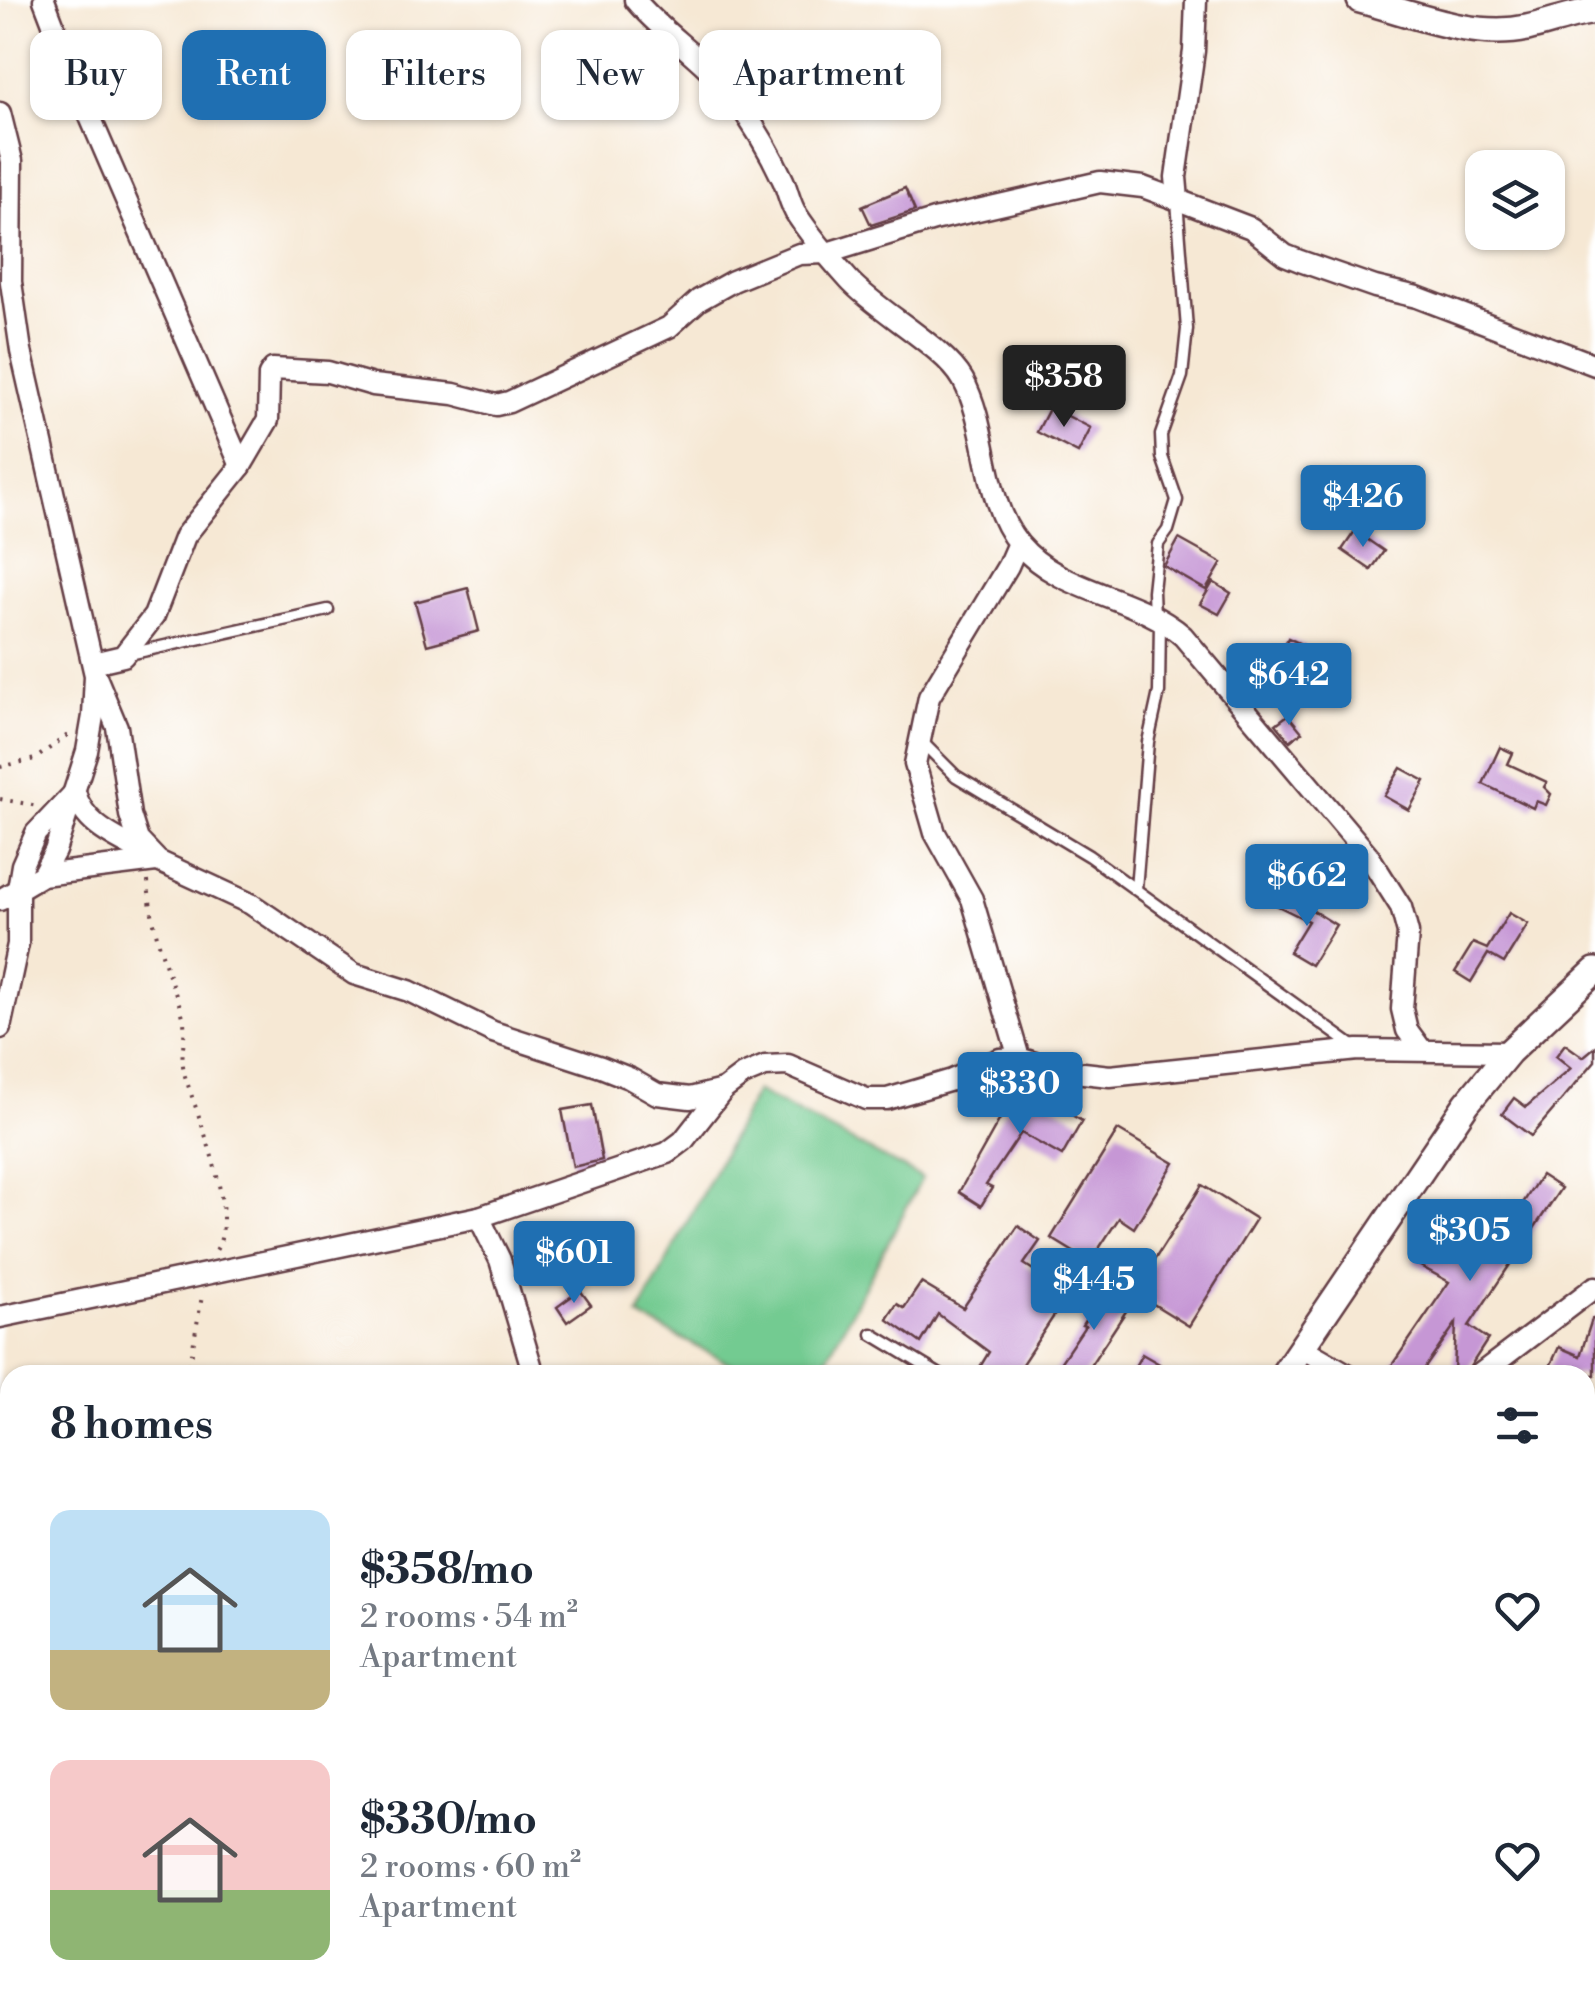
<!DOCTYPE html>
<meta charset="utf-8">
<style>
:root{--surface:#fff;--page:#f2f2f3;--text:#1f2937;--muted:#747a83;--accent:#1f6fb2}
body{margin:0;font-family:"Libre Bodoni",serif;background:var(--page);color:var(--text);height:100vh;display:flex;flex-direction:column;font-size:38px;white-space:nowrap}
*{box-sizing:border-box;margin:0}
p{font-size:32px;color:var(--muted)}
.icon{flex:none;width:55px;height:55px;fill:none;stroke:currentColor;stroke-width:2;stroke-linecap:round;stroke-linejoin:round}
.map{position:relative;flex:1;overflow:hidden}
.panel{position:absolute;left:0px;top:1365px;width:1595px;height:640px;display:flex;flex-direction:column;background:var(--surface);border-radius:30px 30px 0 0;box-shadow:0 2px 8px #0004}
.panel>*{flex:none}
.banner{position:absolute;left:30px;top:30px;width:1000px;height:90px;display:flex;gap:20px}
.buttons{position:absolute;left:1465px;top:150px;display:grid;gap:20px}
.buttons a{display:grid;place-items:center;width:100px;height:100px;border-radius:20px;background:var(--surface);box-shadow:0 2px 8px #0004;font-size:50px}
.price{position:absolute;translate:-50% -85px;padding:0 22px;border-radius:10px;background:var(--accent);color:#fff;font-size:32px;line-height:65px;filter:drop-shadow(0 2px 5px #0008)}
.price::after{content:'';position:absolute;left:50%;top:60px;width:30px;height:22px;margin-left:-15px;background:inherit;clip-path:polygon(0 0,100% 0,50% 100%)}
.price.current{background:#222;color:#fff}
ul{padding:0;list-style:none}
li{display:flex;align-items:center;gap:30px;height:250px;padding:0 50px}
li span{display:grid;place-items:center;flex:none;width:280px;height:200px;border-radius:20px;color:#555}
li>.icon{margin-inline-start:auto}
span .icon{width:120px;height:120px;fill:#fffc;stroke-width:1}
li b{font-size:42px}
h2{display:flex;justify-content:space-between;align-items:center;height:120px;padding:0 50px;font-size:42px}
.tag{padding:0 35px;border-radius:20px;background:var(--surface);box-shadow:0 2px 8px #0004;font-size:35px;line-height:90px}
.tag.current{background:var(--accent);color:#fff}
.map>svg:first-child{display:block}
</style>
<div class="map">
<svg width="1595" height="2005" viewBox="0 0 1595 2005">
<rect width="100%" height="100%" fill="#fff"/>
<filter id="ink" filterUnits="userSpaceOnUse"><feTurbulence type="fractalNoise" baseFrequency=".01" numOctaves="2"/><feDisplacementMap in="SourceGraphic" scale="20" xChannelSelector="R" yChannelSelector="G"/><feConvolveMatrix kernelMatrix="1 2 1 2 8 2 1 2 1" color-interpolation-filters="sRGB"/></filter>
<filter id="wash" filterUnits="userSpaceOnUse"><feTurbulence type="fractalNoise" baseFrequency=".0048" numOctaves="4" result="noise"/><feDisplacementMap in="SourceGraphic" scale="40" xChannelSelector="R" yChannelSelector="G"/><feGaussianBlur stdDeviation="2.25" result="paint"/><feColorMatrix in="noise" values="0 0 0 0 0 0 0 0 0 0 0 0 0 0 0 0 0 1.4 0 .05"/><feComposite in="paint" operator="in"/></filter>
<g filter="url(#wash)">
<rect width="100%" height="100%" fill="#f6e8d4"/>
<path fill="#73cb91" stroke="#5e755e" stroke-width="2.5" d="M756 1091 922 1178 818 1375H752L638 1316Z"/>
<g id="blocks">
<g fill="#c697d5">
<path d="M905 188 915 211 871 225 862 206Z"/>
<path d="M1050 407 1091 428 1078 453 1037 432Z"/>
<path d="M1355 531 1384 551 1371 570 1342 550Z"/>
<path d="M1179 539 1222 563 1206 590 1164 566Z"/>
<path d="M1213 582 1231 593 1219 614 1200 604Z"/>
<path d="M468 588 479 631 427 645 415 602Z"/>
<path d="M1288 638 1314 650 1307 665 1281 653Z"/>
<path d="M1288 715 1302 732 1290 741 1276 724Z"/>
<path d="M1500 747 1513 753 1508 764 1547 782 1544 787 1551 794 1546 805 1536 801 1533 808 1483 784Z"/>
<path d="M1401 768 1425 781 1409 810 1384 796Z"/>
<path d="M1281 891 1336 925 1311 965 1289 952 1308 921 1274 904Z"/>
<path d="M1509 913 1528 924 1504 963 1488 954 1471 982 1455 972 1473 943 1487 949Z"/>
<path d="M1565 1044 1583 1057 1595 1047V1061L1531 1136 1502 1114 1514 1098 1526 1107 1571 1068 1556 1056Z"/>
<path d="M1019 1085 1082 1121 1062 1156 1021 1133 986 1185 992 1188 981 1206 959 1192Z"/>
<path d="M592 1105 602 1160 573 1167 562 1110Z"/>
<path d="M1118 1130 1174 1163 1134 1228 1119 1218 1090 1262 1051 1238Z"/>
<path d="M1541 1175 1561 1188 1469 1326 1488 1339 1466 1373 1454 1372 1456 1323 1420 1375H1400L1390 1368 1449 1282 1413 1262 1426 1237 1465 1259 1495 1216 1509 1225Z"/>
<path d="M1202 1185 1256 1219 1189 1326 1134 1292Z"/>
<path d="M1018 1226 1040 1241 1024 1264 1069 1293 1022 1364 1040 1375H975L989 1352 938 1314 921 1343 887 1319 897 1304 904 1308 921 1283 963 1308Z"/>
<path d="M1107 1286 1132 1302 1084 1375H1052L1085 1326 1082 1325Z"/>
<path d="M580 1290 591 1305 567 1322 557 1307Z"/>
<path d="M1592 1319H1595V1375H1546L1559 1347 1580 1356Z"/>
<path d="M1142 1354 1161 1365 1155 1375H1130Z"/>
</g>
</g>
</g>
<g filter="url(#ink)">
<use href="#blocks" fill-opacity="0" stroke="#643d44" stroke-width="2.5"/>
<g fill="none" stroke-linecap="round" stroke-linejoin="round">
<g stroke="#643d44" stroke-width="15">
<g id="service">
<path d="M1154 616 1153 591 1158 544 1168 530 1177 500 1162 457 1161 435 1182 376 1187 329 1177 201"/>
<path d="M129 654 328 610"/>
<path d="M922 742 956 776 1089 856 1357 1049"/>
<path d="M1136 889 1148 742 1159 692 1160 620"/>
<path d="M872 1334 940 1375"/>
</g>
</g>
<g stroke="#643d44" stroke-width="25">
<g id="minor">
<path d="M44 0 78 89 241 466"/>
<path d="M635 0C663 34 705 59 732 95 751 120 770 152 783 180 788 191 790 205 797 215 812 238 831 260 849 280 877 311 945 347 963 380 990 430 982 499 1019 544 1061 594 1135 594 1183 636L1368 855 1401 907 1408 933 1402 1009 1407 1030 1421 1049"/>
<path d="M0 113 12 161 11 282 21 351 95 675 93 716 87 751 55 851 42 875 0 900"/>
<path d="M1178 200 1176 177 1194 51 1196 0"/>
<path d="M1018 543 1008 566 929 697 915 764 935 833 972 899 1019 1058"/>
<path d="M93 663 123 656 154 616 185 536 241 466 268 420 269 375 273 369 328 372 373 385 454 394 496 405 509 402 669 327 699 300 733 281 799 254 827 253 934 220 1100 182 1143 187 1178 200 1251 228 1285 255 1300 261 1375 287 1417 297 1595 365"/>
<path d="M97 679 117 727 130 815 138 840 158 861 251 904 354 974 409 991 493 1032 601 1067 629 1078 657 1094 690 1098 723 1090"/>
<path d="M42 875 156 861"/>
<path d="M0 1028 18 944V889L22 865 36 833 75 792C84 827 119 839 148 855"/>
<path d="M479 1217 500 1260 534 1375"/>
<path d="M0 1317 479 1217 667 1153 683 1141 723 1090 743 1075 765 1066 788 1065 866 1099H887L952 1080 1000 1059 1019 1058 1057 1070 1110 1076 1358 1050 1509 1052"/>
<path d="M1302 1348 1349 1375"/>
<path d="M1479 1375 1595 1287"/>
<path d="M1585 1686 1595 1687"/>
<path d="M1585 1851 1595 1854"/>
<path d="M1585 1933 1595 1919"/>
<path d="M405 1995 407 2005"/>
<path d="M686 1995 689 2005"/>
<path d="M1066 1995 1086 2005"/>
<path d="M1345 1995 1356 2005"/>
<path d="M1197 2005 1198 2004"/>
<path d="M1529 2005 1537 1995"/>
</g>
</g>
<g stroke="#643d44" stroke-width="30">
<g id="tertiary">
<path d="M1360 0C1411 13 1473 40 1527 28 1550 23 1572 14 1595 11"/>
<path d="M1283 1375 1467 1103 1509 1052 1595 971"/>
<path d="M824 2005 831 1995"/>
</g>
</g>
<g stroke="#643d44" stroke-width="4" stroke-dasharray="2.5 8" stroke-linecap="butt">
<path d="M0 767 35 759 69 734"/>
<path d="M0 799 38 806"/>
<path d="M148 881C150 914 159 947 170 978 174 992 182 1008 184 1022 186 1041 179 1053 185 1076 197 1115 242 1218 214 1253"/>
<path d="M188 1375 202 1296"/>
</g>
<use href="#service" stroke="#fff" stroke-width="10"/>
<use href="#minor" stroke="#fff" stroke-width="20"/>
<use href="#tertiary" stroke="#fff" stroke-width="25"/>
</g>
</g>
</svg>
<div class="buttons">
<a><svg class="icon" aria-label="layers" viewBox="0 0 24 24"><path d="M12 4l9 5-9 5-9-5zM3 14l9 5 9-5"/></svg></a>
</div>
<b class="price current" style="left:1064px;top:430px">$358</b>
<b class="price" style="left:1363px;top:550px">$426</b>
<b class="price" style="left:1289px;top:728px">$642</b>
<b class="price" style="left:1307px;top:929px">$662</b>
<b class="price" style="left:1020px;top:1137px">$330</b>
<b class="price" style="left:1470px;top:1284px">$305</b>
<b class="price" style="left:574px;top:1306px">$601</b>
<b class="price" style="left:1094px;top:1333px">$445</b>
<div class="banner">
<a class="tag">Buy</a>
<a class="tag current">Rent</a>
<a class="tag">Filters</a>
<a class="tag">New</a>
<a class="tag">Apartment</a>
</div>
<section class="panel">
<h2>8 homes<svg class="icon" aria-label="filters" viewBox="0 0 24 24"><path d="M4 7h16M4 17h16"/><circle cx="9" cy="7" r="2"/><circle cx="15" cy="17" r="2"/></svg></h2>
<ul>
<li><span style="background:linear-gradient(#bfe0f5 70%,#c2b280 0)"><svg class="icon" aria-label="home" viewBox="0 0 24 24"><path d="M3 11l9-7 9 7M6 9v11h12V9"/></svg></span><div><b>$358/mo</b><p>2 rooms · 54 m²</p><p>Apartment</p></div><svg class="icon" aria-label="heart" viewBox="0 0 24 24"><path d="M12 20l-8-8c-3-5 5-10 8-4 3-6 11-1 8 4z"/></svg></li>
<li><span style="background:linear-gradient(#f6c9c9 65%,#8fb573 0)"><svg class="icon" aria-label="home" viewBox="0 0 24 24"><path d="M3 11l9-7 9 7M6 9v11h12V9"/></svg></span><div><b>$330/mo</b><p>2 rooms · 60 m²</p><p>Apartment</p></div><svg class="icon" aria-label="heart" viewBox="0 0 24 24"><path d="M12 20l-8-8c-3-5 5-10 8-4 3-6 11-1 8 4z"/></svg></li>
</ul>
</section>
</div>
